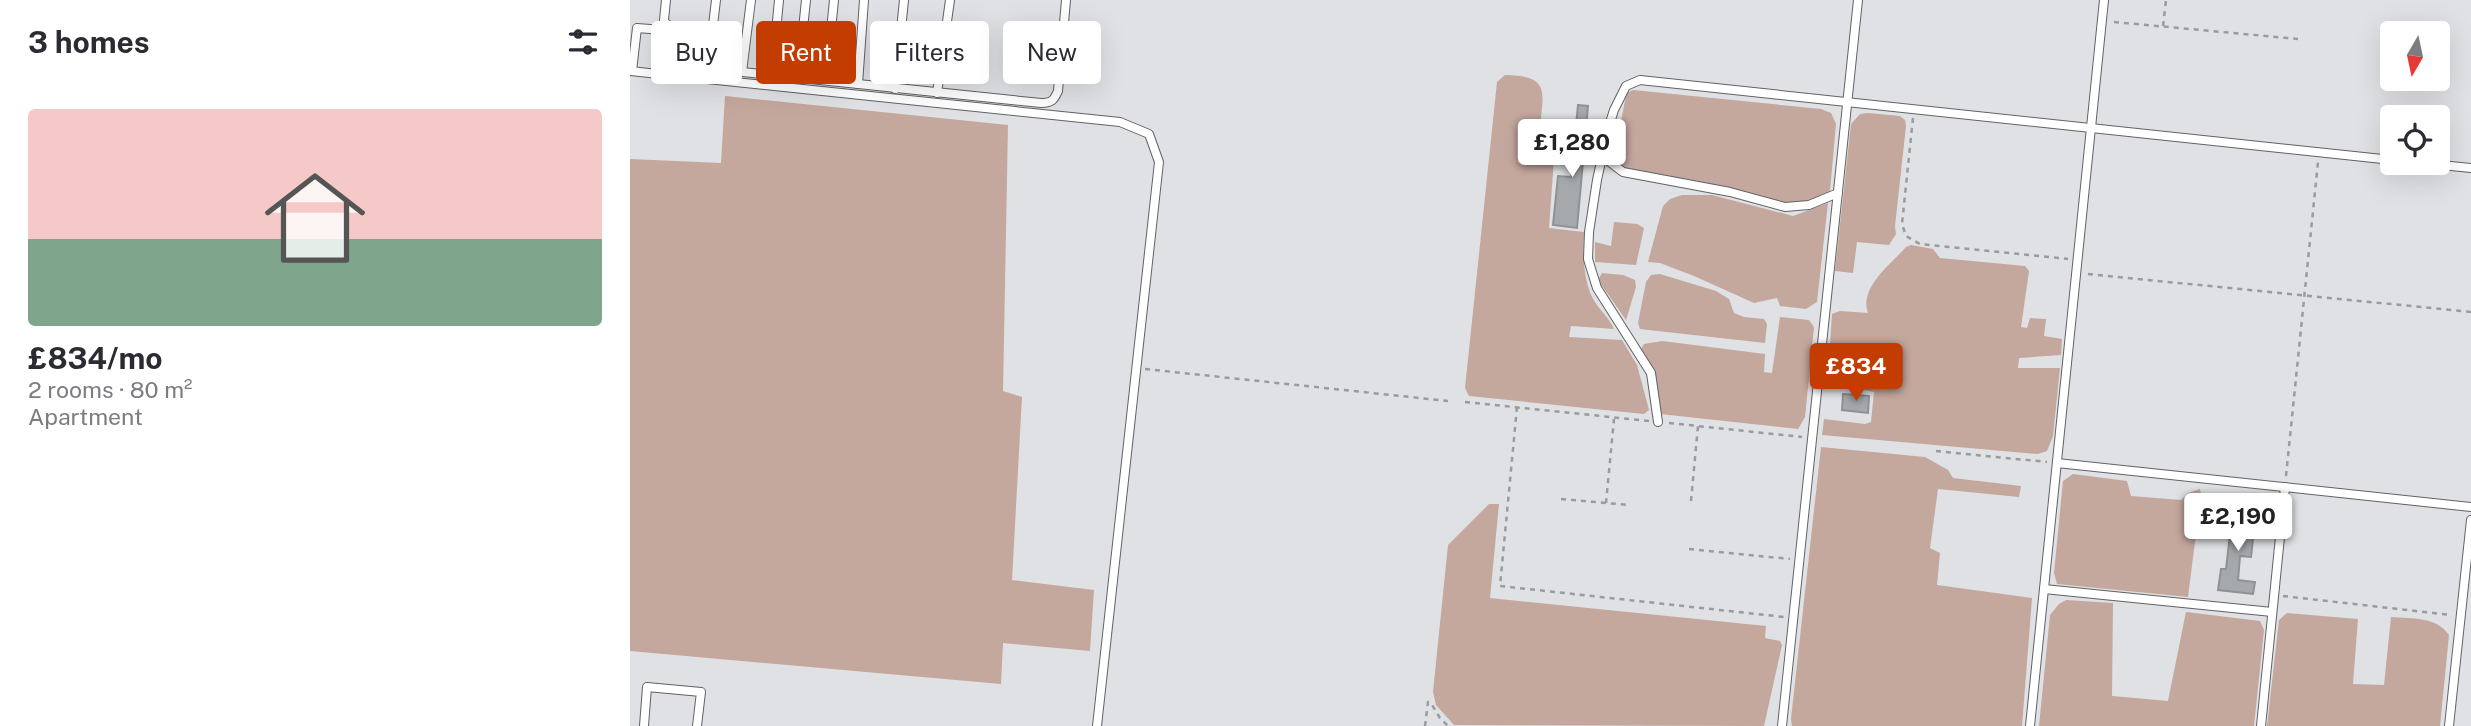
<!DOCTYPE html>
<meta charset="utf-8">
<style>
:root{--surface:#fff;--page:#f2f2f3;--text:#2b2b33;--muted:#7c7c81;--line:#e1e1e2;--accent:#c43d00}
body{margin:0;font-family:"Public Sans",sans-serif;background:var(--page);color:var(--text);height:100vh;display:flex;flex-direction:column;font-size:26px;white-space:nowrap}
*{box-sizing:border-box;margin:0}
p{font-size:23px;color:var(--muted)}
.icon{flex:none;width:38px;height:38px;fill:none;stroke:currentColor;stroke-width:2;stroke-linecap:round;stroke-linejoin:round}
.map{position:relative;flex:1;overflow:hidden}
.sheet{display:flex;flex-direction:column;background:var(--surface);width:630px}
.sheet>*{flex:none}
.hud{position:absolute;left:21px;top:21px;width:665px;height:63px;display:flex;gap:14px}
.needle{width:46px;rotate:189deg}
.fabs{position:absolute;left:1750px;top:21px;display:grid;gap:14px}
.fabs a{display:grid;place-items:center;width:70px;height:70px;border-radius:7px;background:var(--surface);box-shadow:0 7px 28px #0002;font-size:35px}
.price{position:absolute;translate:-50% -60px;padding:0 16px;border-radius:7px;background:#fff;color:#222;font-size:23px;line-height:46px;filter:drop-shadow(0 2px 4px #0008)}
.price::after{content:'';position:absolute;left:50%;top:42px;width:21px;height:16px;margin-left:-10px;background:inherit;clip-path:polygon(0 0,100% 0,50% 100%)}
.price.current{background:var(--accent);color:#fff}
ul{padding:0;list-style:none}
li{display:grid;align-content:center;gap:14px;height:371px;padding:0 28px}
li+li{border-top:2px solid var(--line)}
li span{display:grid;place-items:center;height:217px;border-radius:7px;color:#555}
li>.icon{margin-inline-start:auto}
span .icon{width:126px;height:126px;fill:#fffc;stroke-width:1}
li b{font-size:30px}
h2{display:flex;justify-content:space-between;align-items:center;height:84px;padding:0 28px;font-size:30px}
.tag{padding:0 24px;border-radius:7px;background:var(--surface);box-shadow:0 7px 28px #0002;font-size:24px;line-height:63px}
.tag.current{background:var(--accent);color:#fff}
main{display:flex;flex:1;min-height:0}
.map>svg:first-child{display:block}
</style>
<main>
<section class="sheet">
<h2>3 homes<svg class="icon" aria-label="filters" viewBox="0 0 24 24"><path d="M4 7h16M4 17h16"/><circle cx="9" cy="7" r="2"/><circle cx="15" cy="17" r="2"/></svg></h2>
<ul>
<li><span style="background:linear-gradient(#f6c9c9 60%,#7fa58c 0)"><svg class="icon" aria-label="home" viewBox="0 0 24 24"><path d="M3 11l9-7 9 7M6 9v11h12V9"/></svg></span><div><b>£834/mo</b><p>2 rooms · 80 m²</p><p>Apartment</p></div></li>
</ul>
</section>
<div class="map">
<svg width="1841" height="726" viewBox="0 0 1841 726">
<rect width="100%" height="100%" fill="#dfe1e4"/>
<g fill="#c4a79d">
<path d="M875 75C923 76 912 93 910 131L920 133 924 159 919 228 954 232C953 254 953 277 962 297 968 309 979 317 984 329L941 326 939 337 992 340 1007 365 1019 410 1014 414 839 396 835 388 867 82Z"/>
<path d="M1003 90 1191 109 1201 113 1206 124 1200 191C1183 200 1170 205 1150 203L991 168 977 157C977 135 984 139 990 123 993 116 994 102 997 93Z"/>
<path d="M95 96 378 125 373 391 392 397 382 580 464 590 460 651 373 643 371 684 0 651V159L91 163Z"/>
<path d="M1238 113 1270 116 1275 120 1276 126 1265 226 1266 234 1259 245 1227 242 1223 273 1205 271 1221 124 1230 114Z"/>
<path d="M1052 195H1082L1163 216 1198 203 1187 302 1176 309 1150 306 1147 298 1124 303 1064 276 1030 263 1018 262 1033 206 1040 199Z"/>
<path d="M984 222 1007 224 1014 228 1006 265 965 262V242L981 246Z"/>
<path d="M1281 245 1303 249 1310 258 1395 266 1399 271 1391 327 1397 328 1400 318 1416 319 1414 336 1432 339 1431 355 1389 358 1388 368H1430L1423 436 1417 451 1408 454 1192 435 1194 419 1235 424 1241 422 1244 392 1205 384 1198 379 1199 372 1206 366 1216 363 1218 347 1200 344 1202 314 1210 311 1238 313C1229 288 1260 265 1276 247Z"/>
<path d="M972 273 993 275 1005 280 1006 287 996 320 968 280Z"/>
<path d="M1030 274 1086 291 1099 299 1104 313 1114 317 1134 319 1137 324 1135 343 1010 329 1008 323 1016 282 1021 275Z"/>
<path d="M1150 317 1179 320 1184 327 1175 417 1168 429 1030 414 1023 370 1011 349 1014 344 1032 341 1135 354 1134 372 1142 373Z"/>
<path d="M1191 447 1295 457 1318 470 1323 478 1391 486 1389 497 1308 489 1300 548 1310 553 1307 585 1402 598 1392 726H1162L1161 719Z"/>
<path d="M1443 474 1497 481 1501 496 1551 500 1558 493 1570 489 1571 494 1558 597 1427 584 1424 573 1433 481Z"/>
<path d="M859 504H869L860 598 1136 626 1135 638 1150 641 1152 645 1134 726 824 725 806 705 803 692 818 545Z"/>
<path d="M1436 600 1483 603 1482 696 1538 701 1556 612 1630 621 1634 630 1624 726H1409L1420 615 1429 604Z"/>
<path d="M1657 613 1728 619 1723 684 1754 685 1761 617C1782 619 1806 616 1819 635L1810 726H1637L1649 620Z"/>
</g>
<g fill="#a6a9ac" stroke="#8f9194" stroke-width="2">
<path d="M948 105 958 106 947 228 923 225 928 176 941 177Z"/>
<path d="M1213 394 1239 396 1238 413 1212 410Z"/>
<path d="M1597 511 1614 513V519L1625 520 1621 557 1610 556 1608 580 1625 582 1623 594 1588 590 1591 569H1596L1601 526H1595Z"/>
</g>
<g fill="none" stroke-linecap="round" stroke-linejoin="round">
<g stroke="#606265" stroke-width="10">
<g id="service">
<path d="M86 0 79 59 83 67 93 70 411 103C422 103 424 100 428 91L436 0"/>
<path d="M34 22C55 34 52 58 81 64"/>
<path d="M0 71 490 122 519 134 529 162 467 726"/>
<path d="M2 71 7 28 33 30 36 0"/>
<path d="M112 72 121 0"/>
<path d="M142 74 149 0"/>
<path d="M168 77 176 0"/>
<path d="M196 80 204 0"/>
<path d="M228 84 234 0"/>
<path d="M265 89 274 0"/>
<path d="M307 93 320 0"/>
<path d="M972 156 993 172 1100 192 1155 207 1179 205 1208 193"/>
<path d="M1791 163 1841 168"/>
<path d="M1028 422 1021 373 967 288 958 259 959 232 967 180 978 129 984 110 996 86 1010 80 1762 160"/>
<path d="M1427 463 1841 507"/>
<path d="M1414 589 1642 612"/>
<path d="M14 726 17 687 71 692 67 726"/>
<path d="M1152 726 1228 0"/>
<path d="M1400 726 1474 0"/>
<path d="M1631 726 1655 487"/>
<path d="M1819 726 1841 520"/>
</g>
</g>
<g stroke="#999b9d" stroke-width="2.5" stroke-dasharray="5 5" stroke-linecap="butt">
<path d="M1484 22 1668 39"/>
<path d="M1533 26 1536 0"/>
<path d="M1283 118 1272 224 1276 236 1290 244 1438 259"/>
<path d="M1458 274 1841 312"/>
<path d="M515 369 818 401"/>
<path d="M835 402 1019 421"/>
<path d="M887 407 870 586 1154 617"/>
<path d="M1039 423 1172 437"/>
<path d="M1306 451 1417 462"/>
<path d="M1656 476 1688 162"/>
<path d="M931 499 999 505"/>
<path d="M1061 501 1068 426"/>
<path d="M976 503 984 419"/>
<path d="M1059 549 1160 559"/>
<path d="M1653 596 1821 615"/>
<path d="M795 726 798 702 801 703 810 718 818 726"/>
</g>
<use href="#service" stroke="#fff" stroke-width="8"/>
</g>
</svg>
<div class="fabs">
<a><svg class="needle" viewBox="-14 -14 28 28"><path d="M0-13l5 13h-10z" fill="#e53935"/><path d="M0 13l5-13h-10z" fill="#7c7c81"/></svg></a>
<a><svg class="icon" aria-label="locate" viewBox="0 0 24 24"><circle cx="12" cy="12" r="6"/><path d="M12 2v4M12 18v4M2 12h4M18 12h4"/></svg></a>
</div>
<b class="price" style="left:942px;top:179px">£1,280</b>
<b class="price current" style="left:1226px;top:403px">£834</b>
<b class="price" style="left:1608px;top:553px">£2,190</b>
<div class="hud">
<a class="tag">Buy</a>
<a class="tag current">Rent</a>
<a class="tag">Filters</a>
<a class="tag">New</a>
</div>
</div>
</main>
